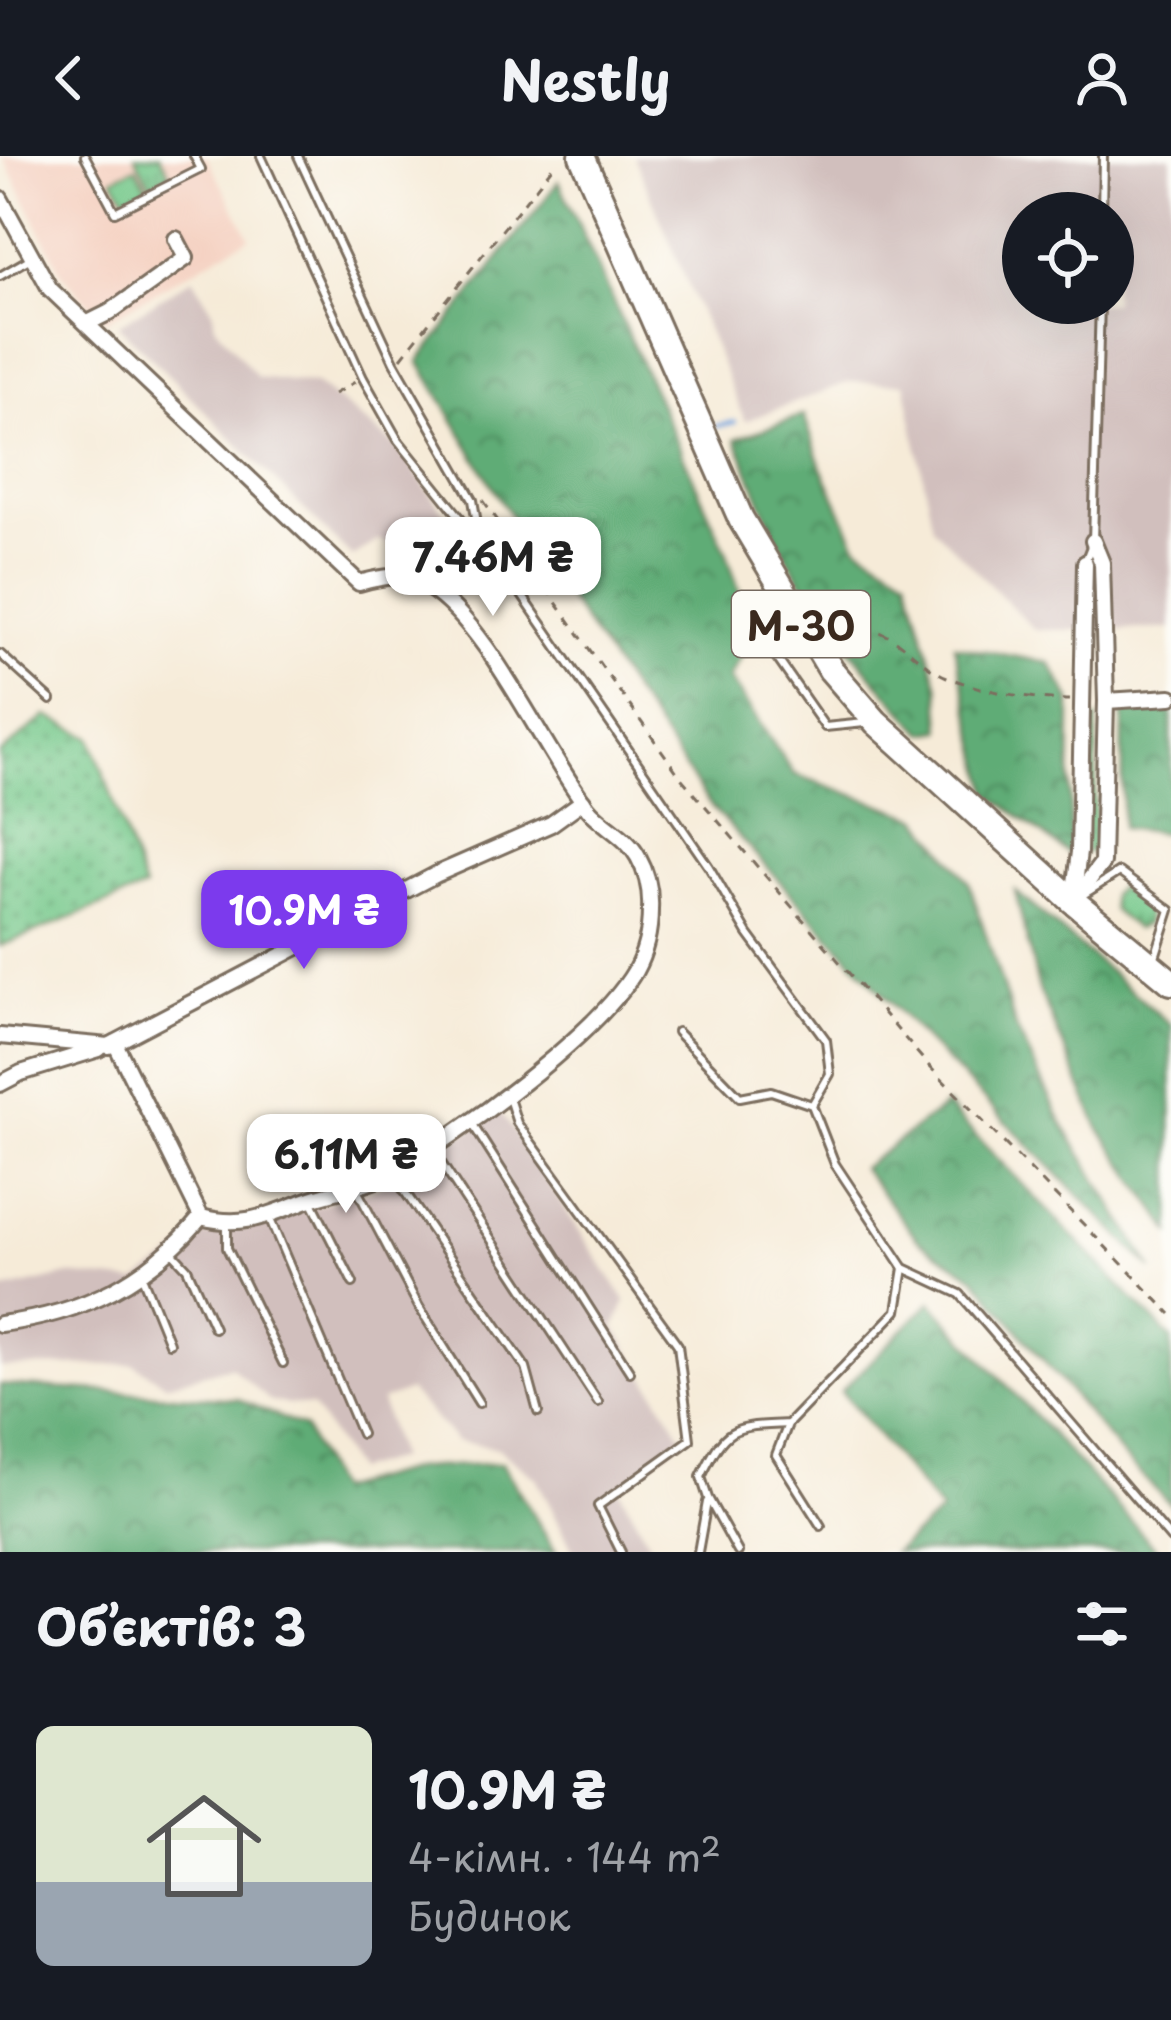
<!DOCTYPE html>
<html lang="uk">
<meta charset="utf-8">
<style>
:root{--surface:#171b24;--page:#20242c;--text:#f1f3f6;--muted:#9ea1a6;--line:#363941;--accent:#7c3aed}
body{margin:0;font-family:"Playpen Sans",sans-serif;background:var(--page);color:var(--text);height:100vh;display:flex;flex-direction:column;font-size:45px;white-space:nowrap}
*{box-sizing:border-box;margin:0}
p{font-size:39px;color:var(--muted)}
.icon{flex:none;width:66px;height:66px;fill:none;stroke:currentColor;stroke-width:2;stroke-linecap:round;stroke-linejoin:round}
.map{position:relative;height:1396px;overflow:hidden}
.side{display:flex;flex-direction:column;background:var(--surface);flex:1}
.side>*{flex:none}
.fabs{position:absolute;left:1002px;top:36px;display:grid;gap:24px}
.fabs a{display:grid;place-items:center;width:132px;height:132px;border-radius:50%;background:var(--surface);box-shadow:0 12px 48px #0002;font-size:60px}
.price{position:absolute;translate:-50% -102px;padding:0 27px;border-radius:24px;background:#fff;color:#222;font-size:39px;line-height:78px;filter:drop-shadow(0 3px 6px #0008)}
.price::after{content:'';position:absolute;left:50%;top:72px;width:36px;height:27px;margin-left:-18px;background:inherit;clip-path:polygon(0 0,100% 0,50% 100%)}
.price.on{background:var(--accent);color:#fff}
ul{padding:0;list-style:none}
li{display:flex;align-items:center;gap:36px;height:300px;padding:0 36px}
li+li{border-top:3px solid var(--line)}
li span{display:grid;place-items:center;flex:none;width:336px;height:240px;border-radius:18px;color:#555}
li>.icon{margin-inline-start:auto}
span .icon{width:144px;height:144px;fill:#fffc;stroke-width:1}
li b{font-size:51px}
h2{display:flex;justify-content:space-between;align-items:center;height:144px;padding:0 36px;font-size:51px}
header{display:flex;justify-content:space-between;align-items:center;height:156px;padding:0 36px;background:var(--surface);font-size:54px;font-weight:700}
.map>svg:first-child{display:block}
</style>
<header><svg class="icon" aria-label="back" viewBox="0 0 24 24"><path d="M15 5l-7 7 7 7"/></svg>Nestly<svg class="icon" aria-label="person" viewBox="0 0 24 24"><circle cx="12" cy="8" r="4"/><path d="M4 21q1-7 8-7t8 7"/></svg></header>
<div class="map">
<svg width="1171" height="1396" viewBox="0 0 1171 1396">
<defs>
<pattern id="grass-tufts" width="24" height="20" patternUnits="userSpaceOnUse" patternTransform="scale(3)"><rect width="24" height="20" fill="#74c88a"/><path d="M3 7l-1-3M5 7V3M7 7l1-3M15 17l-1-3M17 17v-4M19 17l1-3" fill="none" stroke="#60a370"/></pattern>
<pattern id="forest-crowns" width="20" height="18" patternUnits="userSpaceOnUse" patternTransform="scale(3)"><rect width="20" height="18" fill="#5fac76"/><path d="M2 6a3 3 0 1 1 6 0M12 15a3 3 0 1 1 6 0" fill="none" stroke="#508c60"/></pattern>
<pattern id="park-dots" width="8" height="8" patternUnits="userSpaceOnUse" patternTransform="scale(3)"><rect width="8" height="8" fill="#74c88a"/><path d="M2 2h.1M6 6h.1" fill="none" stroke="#60a370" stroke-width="1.8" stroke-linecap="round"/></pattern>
</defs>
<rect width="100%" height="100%" fill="#fdfcf7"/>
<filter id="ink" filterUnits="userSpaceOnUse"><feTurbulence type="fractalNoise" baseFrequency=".00833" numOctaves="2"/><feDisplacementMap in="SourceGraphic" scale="24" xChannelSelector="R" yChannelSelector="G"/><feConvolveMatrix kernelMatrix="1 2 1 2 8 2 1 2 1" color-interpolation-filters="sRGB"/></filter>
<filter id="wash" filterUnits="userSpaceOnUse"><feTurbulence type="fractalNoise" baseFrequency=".004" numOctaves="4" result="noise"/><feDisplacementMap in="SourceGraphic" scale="48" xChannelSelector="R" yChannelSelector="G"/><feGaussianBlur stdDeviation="2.7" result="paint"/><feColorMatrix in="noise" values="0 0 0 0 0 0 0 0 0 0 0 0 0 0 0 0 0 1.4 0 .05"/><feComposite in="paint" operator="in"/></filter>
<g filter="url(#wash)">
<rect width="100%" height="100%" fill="#f6ebd8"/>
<path fill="#f5d2c2" d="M3 0H206L250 81 105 165 63 119Z"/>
<g fill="#d1bfbd" fill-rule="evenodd">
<path d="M634 0H1171V473L1035 474 933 371 905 227 849 226 745 265ZM1023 57H1113V147H1023Z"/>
<path d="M193 122 213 155 215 169 257 221 316 228 398 292 455 372 410 397 379 384 352 401 118 169Z"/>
<path d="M500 955 626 1145 615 1171 684 1283 618 1331 654 1396H574L536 1322 497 1292 456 1285 409 1235 381 1245 398 1302 355 1315 312 1250 271 1246 230 1210 166 1228 134 1208 0 1212V1135L69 1119 136 1126 201 1080 254 1069 379 1031Z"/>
</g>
<g fill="url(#grass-tufts)" stroke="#587954" stroke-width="3">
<path d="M135 0H160L170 18 150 28Z"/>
<path d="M136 11 147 31 125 41 113 22Z"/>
<path d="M1087 562 1097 563 1094 696H1085Z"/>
<path d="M1118 731 1147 753 1146 768 1136 773 1112 754 1111 739Z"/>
</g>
<g fill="url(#forest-crowns)" stroke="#4d6b4a" stroke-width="3">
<path d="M559 25 726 395 753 476 729 522 794 618 920 662 969 726 1016 872 1064 970 1153 1114 924 883 710 649 503 348 419 205Z"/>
<path d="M804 259 822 312 857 389 907 420 939 531 942 574 924 577C867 516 811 453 775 377 761 347 749 315 736 283Z"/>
<path d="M954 489 1050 507 1071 544 1070 699 990 638Z"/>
<path d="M1171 555V678L1122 672 1123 556Z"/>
<path d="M1015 735 1171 869V1076L1099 972 1039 834Z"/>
<path d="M946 949 1171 1182V1349L1125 1303 974 1120 919 1085 862 1012Z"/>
<path d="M931 1146 1159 1396H894L941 1356 841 1235Z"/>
<path d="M0 1229 238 1243 304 1272 335 1334 417 1312 502 1307 556 1396H0Z"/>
</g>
<path fill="url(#park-dots)" stroke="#587954" stroke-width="3" d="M47 560 91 581 144 733 0 790V598Z"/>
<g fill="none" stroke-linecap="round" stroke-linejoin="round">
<path stroke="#6fa2db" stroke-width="4.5" d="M717 270 735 266"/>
</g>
</g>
<g filter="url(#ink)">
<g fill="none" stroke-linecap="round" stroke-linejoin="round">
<g stroke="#7c6e5f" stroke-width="12">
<g id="lane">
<path d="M85 0 115 56 201 13 194 0"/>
<path d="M261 0 363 222 398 284 517 432 709 711 748 778 826 884 830 918 812 949 835 1008 904 1112 960 1138 1171 1383"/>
<path d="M298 0 394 206 473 344 480 384"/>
<path d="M1102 57 1103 0"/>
<path d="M0 120 31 102"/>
<path d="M1086 403 1093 385 1100 147"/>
<path d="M789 464 774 498 825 571 865 567"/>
<path d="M0 498 51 544"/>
<path d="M1083 739 1119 716 1170 754 1155 801"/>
<path d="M677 876 740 941 771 935 812 949"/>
<path d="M509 942 517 967 678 1189 690 1284 598 1350 621 1396"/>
<path d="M471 966 630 1216"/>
<path d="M432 993 598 1246"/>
<path d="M394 1020 526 1212 538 1256"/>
<path d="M356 1032 419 1151 479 1247"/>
<path d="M311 1044 353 1127"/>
<path d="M269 1061 361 1278"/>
<path d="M227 1068V1092L283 1207"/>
<path d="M172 1096 187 1112 214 1172"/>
<path d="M141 1118 169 1187"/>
<path d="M788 1268 776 1299 821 1370"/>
<path d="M698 1396 707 1346"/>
<path d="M738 1396 708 1342 701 1321C727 1268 732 1271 788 1268L897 1155 904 1112"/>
</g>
</g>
<g stroke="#7c6e5f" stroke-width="20">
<g id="street">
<path d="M0 42 50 133 359 427C384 420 404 416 428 431 489 469 542 592 587 651 602 670 626 679 638 701 647 717 651 736 650 754 650 774 645 797 635 815 599 877 456 982 391 1017 364 1032 334 1034 305 1045 266 1060 243 1072 201 1061"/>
<path d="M88 167 110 156 186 102 176 83"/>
<path d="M1106 545 1171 541"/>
<path d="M1073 743 1079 696 1085 407"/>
<path d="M1073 745 1102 707 1106 545 1102 407 1093 385"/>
<path d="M0 880 109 890 437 718 551 668 583 645"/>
<path d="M0 928 21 917 99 893"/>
<path d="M0 1168C83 1158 148 1125 201 1061L115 887"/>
</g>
</g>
<g stroke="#7c6e5f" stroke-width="30">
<path id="highway" d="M582 0 741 363 831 514 876 566 918 604 1073 745 1171 826"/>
</g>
<g stroke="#7c6e5f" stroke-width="3" stroke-dasharray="9 9" stroke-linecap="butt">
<path d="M401 202 556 6"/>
<path d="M334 238 355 226"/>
<path d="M483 344 682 623 928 909 1171 1158"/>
<path d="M827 470C846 470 867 469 884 478 907 489 921 510 947 521 984 536 1030 543 1070 544"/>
</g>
<use href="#lane" stroke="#fff" stroke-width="6"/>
<use href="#street" stroke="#fff" stroke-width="14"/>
<use href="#highway" stroke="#fff" stroke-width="24"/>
</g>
</g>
<g text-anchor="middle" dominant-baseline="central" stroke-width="10" stroke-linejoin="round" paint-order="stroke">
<rect fill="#fdfcf7" stroke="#75695f" stroke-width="3" x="732" y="435" width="138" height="66" rx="9"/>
<g font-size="39" font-weight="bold" fill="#3b2a1e">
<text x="801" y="468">М-30</text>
</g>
</g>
</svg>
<div class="fabs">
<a><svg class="icon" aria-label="locate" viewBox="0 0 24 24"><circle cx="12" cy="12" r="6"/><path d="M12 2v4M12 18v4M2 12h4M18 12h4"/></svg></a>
</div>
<b class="price" style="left:493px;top:463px">7.46M ₴</b>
<b class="price on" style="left:304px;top:816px">10.9M ₴</b>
<b class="price" style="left:346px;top:1060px">6.11M ₴</b>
</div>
<section class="side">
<h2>Об’єктів: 3<svg class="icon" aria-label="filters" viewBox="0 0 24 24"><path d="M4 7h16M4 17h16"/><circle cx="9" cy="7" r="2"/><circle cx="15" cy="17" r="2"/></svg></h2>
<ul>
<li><span style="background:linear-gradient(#dfe7d0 65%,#9aa5b1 0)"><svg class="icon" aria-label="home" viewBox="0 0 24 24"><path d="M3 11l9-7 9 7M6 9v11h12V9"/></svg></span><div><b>10.9M ₴</b><p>4-кімн. · 144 m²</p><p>Будинок</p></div></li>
</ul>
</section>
